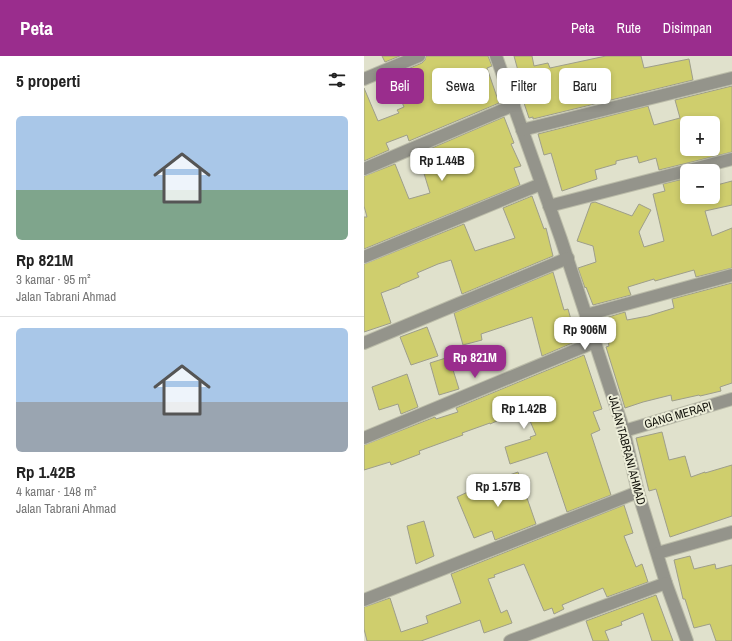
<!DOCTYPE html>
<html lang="id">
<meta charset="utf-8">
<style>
:root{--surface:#fff;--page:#f2f2f2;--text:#222;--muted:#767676;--line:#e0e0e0;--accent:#9a2d8d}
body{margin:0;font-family:"Archivo Narrow",sans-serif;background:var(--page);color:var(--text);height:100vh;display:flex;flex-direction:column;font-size:15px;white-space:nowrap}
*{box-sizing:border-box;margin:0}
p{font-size:13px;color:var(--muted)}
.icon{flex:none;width:22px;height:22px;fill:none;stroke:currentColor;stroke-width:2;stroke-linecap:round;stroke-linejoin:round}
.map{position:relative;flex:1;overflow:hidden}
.drawer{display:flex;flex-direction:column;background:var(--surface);width:364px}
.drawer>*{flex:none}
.banner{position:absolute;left:12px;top:12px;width:296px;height:36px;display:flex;gap:8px}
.buttons{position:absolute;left:316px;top:60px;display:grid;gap:8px}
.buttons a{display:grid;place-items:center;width:40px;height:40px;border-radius:6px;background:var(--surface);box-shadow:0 2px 6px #0003;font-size:20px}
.price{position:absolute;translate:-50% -34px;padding:0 9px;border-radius:8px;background:#fff;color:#222;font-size:13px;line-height:26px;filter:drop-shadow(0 1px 2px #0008)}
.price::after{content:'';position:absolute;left:50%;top:24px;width:12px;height:9px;margin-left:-6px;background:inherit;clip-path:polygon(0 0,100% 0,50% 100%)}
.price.selected{background:var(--accent);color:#fff}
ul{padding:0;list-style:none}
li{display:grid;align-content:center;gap:8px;height:212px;padding:0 16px}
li+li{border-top:1px solid var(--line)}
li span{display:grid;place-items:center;height:124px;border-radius:6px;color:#555}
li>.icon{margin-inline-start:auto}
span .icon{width:72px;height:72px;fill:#fffc;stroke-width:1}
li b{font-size:17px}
h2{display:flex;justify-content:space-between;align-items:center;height:48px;padding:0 16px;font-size:17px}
.chip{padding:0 14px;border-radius:6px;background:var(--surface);box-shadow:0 2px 6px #0003;font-size:14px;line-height:36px}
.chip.selected{background:var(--accent);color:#fff}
header{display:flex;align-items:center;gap:24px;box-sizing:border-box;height:56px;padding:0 20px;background:var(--accent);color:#fff}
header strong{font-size:19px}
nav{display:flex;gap:22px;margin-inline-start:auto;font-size:14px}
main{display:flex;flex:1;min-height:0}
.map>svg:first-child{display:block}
</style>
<header>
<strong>Peta</strong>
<nav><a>Peta</a><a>Rute</a><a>Disimpan</a></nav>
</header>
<main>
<section class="drawer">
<h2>5 properti<svg class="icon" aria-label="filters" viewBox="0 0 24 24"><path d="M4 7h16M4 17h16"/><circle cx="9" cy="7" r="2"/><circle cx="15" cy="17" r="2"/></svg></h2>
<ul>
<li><span style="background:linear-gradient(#a9c7e8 60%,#7fa58c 0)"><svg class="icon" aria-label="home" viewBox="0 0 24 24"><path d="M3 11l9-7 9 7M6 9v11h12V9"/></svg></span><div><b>Rp 821M</b><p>3 kamar · 95 m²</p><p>Jalan Tabrani Ahmad</p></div></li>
<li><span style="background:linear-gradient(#a9c7e8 60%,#9aa5b1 0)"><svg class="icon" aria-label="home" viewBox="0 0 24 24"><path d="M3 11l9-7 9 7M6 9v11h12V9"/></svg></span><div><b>Rp 1.42B</b><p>4 kamar · 148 m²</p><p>Jalan Tabrani Ahmad</p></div></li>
</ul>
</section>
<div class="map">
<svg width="368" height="585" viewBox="0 0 368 585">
<rect width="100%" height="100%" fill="#e0e1cc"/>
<g fill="#cfce6d" stroke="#9e9e8a" fill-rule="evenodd">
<path d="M18 0H36L21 6Z"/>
<path d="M62 0H124L128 10 123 12 135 47 45 85 43 79 22 87 25 94 0 105V32L14 65 35 57 33 54 40 51 27 20 58 7 61 4Z"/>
<path d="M150 0H168L170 10 184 7 186 12 242 0H277L280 12 325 3 329 24 169 63V61L165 62 159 44H162Z"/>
<path d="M368 30V96L295 114 292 102 275 107 273 100 252 105V108L231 114 233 123 198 135 187 97 180 99 174 78 284 50 290 69 316 62 311 44ZM323 67H349V93H323Z"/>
<path d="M140 61 150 87 147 88 157 110 150 112 156 129 0 193V161H3L0 150V120L31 108 45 143 66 137 54 98Z"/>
<path d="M323 122V141H349V130L368 125V149L341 155 348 180 368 172V212L332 221 330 214 291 225 290 223 264 231 267 239 229 249 222 231 221 232 214 212 232 206 229 190 213 185 227 147 231 146 268 160 275 148 287 154 275 176 280 191 300 185 289 138 301 135 299 128Z"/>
<path d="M168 140 180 173 182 172 189 200 98 238 87 204 74 208 53 217 55 221 36 229V230L17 237 27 267 0 276V208L100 168 111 195 151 182 139 152Z"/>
<path d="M189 216 200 254 204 253 213 285 178 300 168 261 117 278 118 284 99 289 90 257Z"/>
<path d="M368 227V327L356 331 357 335 336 340 335 339 308 345 307 339 279 346 261 352 242 291 245 290 238 263 261 256 263 264 284 260 310 252 308 243Z"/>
<path d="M63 271 74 300 47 309 36 281Z"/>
<path d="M220 299 238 353 229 356 236 374 227 378 247 439 203 456 183 396 146 408 141 391 167 383 166 381 172 379 161 353 126 368V367L98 377 99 379 55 395 56 398 27 409 26 406 0 414V389L71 361 72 363 94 356 92 352Z"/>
<path d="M85 301 95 333 75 339 66 307Z"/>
<path d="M43 318 54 351 37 358 34 348 15 354 8 331Z"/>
<path d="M298 376 305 404 321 400 327 421 341 416V417L368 409V460L306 481 292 433 285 435 272 382Z"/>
<path d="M154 416 172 468 131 484 128 475 110 482 93 441 108 434 109 436 135 427 134 423Z"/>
<path d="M260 449 269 477 260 480 272 511 278 508 284 526 243 541 239 532 198 549 200 553 190 558 188 552 180 555 160 508 130 519 131 521 124 523 137 557 143 554 148 567 120 577 116 564 57 585H3L0 573V551L26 542 37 576 64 567 62 560 97 547 87 518Z"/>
<path d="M60 465 70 500 52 508 43 470Z"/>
<path d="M326 500 330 513 351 508 352 513 368 509V585H352L346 568 330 572 321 543H319L310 504Z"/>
<path d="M292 539 309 585H288L279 557 257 566 258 569 241 575 245 585H229L222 565Z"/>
</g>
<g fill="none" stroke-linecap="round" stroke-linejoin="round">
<g stroke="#bbbca9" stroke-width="14">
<g id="street">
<path d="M132 0 197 183 260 375 274 436 302 527 323 585"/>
<path d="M0 23 55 0"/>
<path d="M158 74 368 22"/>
<path d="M0 113 150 49"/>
<path d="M185 150 368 103"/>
<path d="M0 201 177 128"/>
<path d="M222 259 368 219"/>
<path d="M0 287 204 202"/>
<path d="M260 375 368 343"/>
<path d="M0 382 231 286"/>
<path d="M294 497 368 476"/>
<path d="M0 544 274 436"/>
<path d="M146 585 302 527"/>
</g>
</g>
<use href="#street" stroke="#94948b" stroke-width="12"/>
</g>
<g text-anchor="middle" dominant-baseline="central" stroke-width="4" stroke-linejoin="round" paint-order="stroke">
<g font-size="12" fill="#11110a" stroke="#edeed9">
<text transform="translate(314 359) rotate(-16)">GANG MERAPI</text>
<text transform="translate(263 394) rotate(75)">JALAN TABRANI AHMAD</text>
</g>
</g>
</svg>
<div class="buttons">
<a>+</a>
<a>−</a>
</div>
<b class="price" style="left:78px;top:126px">Rp 1.44B</b>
<b class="price" style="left:221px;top:295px">Rp 906M</b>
<b class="price selected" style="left:111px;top:323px">Rp 821M</b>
<b class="price" style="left:160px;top:374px">Rp 1.42B</b>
<b class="price" style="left:134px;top:452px">Rp 1.57B</b>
<div class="banner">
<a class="chip selected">Beli</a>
<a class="chip">Sewa</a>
<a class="chip">Filter</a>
<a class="chip">Baru</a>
</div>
</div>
</main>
